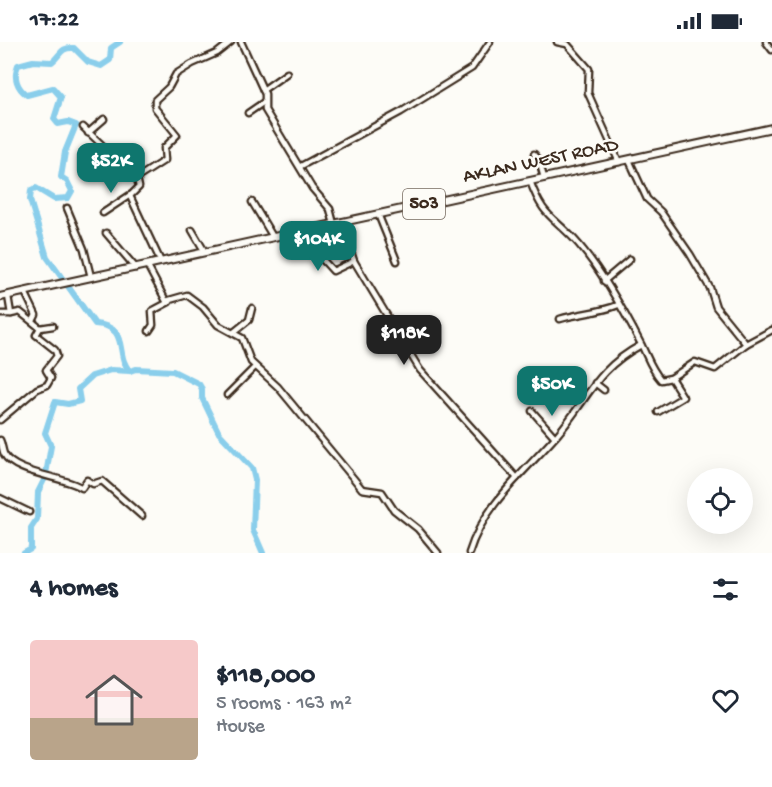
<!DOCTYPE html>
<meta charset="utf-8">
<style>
:root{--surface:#fff;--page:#f6f6f7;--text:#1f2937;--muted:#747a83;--accent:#0f766e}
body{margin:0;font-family:"Gochi Hand",sans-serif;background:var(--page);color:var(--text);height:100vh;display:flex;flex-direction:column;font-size:22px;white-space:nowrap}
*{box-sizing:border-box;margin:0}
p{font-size:20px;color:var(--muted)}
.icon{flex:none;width:33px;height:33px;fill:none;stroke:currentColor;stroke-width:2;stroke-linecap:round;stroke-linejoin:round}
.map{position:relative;height:511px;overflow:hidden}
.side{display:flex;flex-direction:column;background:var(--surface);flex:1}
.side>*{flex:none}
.fabs{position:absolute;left:687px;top:426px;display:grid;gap:12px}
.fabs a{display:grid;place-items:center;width:66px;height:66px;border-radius:50%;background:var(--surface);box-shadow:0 6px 24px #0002;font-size:30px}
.price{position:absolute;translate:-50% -51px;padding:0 14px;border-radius:12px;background:var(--accent);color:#fff;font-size:20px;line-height:39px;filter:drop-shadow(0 2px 3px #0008)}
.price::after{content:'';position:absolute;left:50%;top:36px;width:18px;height:14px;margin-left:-9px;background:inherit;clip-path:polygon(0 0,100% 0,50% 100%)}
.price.selected{background:#222;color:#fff}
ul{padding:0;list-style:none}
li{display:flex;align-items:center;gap:18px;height:150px;padding:0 30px}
li span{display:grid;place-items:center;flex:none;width:168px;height:120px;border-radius:6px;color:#555}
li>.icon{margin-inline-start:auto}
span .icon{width:72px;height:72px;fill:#fffc;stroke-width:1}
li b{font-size:26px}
h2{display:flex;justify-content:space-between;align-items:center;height:72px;padding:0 30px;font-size:26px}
.status{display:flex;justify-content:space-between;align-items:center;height:42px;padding:0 30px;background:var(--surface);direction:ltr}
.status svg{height:16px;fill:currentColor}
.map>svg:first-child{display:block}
</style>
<div class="status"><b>17:22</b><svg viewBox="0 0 49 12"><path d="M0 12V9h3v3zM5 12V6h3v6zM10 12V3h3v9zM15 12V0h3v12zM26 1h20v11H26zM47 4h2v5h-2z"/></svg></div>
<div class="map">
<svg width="772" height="511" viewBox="0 0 772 511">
<rect width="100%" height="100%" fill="#fdfcf7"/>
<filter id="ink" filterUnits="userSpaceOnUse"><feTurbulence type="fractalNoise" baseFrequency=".0167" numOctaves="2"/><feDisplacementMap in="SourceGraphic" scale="12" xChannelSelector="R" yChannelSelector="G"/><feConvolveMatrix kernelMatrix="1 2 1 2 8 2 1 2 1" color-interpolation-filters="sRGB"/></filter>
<g filter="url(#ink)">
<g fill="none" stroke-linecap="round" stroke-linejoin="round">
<g stroke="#8aceeb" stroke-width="6">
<path d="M120 0 111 6 110 18 101 24 88 20 74 6C60 5 61 13 52 20L33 19 18 23C13 35 17 46 27 53L53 46 61 55 54 77 58 82 68 80 76 83 65 110 61 135 67 139 72 149 68 156 54 157 36 146 31 148 30 158 47 215 95 282C131 284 114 314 130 329"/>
<path d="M46 432 51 404 45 391 55 360 68 362 80 359 78 347 92 334 111 328 130 329 136 327 173 329 199 342 202 347V356L219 391 252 426 255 438 253 488 263 511"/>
<path d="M24 511 31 507V486L37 477 38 450 45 436"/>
</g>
<g stroke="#3b2a1e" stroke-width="9">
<g id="minor">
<path d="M241 0 265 52V68L312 146 330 167 334 182"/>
<path d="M557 0 567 2 589 27 588 51 619 120"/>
<path d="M766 0 772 8"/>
<path d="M263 48 287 31"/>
<path d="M248 71 264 60"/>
<path d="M83 85 137 136 139 145 130 154 161 220"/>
<path d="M88 91 104 77"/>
<path d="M534 112 539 118 544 136"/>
<path d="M629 118 647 157 661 170 690 212 710 246 716 265 746 302"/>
<path d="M301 124 401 70 472 26 490 0"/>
<path d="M137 136 165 118 164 106 177 93 155 66V58L169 45 176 32 192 22 217 11 231 0"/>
<path d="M530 139C543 174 550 172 574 197 599 224 624 269 641 302 648 316 651 327 661 338L671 336 695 320 715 327 746 302 772 288"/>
<path d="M252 160 273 195"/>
<path d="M67 166 84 207 91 235"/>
<path d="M103 171 130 153"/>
<path d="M378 172 397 219"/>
<path d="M341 180 354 219 420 328 517 436"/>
<path d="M192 188 205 210"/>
<path d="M304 188 310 204 333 229 354 219"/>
<path d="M106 191 136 226"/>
<path d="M147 223 166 259 187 253 203 265 218 283 242 296 251 320 278 345 354 437 362 447 382 450 394 468 418 487 438 511"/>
<path d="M604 239 630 217"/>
<path d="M25 250 36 273 33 279"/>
<path d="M0 272H11L8 254"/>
<path d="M560 277C579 271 599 271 618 263"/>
<path d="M40 286 53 284"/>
<path d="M149 289 153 283 152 269 169 260"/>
<path d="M234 290 249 278 252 266"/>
<path d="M595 341 604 348"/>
<path d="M227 353 255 325"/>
<path d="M532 369 555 395"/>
<path d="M658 370 683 355 671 336"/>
<path d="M0 378 37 347 47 343 51 336 46 328 57 314 55 308 36 293 40 286 20 270 11 272"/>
<path d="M0 398C2 402 2 407 4 412 14 432 64 434 82 446L87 438 93 442 102 439 142 474"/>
<path d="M0 456 29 470"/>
<path d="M469 511C484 462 524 431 557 393 589 356 595 328 641 303"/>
</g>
</g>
<g stroke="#3b2a1e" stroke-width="10">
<path id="major" d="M0 255 772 86"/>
</g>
<use href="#minor" stroke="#fdfcf7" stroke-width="4.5"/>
<use href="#major" stroke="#fdfcf7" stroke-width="6"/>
</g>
</g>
<g text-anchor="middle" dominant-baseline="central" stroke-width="5" stroke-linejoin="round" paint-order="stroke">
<rect fill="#fdfcf7" stroke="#75695f" stroke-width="1.5" x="403" y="147" width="42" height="30" rx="4.5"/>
<g font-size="18" font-weight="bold" fill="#3b2a1e">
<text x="424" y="162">503</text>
</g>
<g font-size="20" fill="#3b2a1e" stroke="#fdfcf7">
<text transform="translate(541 120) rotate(-12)">AKLAN WEST ROAD</text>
</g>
</g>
</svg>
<div class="fabs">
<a><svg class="icon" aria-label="locate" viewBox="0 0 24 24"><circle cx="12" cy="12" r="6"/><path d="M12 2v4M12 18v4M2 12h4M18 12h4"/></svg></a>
</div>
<b class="price" style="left:111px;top:152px">$52K</b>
<b class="price" style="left:318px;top:230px">$104K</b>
<b class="price selected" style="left:404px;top:324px">$118K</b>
<b class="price" style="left:552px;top:375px">$50K</b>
</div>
<section class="side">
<h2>4 homes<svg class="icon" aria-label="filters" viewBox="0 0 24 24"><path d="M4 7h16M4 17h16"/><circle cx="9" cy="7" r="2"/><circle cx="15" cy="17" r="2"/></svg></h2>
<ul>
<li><span style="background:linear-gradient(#f6c9c9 65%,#b9a48a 0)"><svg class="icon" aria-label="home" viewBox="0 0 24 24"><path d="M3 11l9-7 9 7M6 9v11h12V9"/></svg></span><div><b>$118,000</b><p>5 rooms · 163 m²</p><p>House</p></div><svg class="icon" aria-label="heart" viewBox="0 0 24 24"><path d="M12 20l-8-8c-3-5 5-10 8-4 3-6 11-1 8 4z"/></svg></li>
</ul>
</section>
